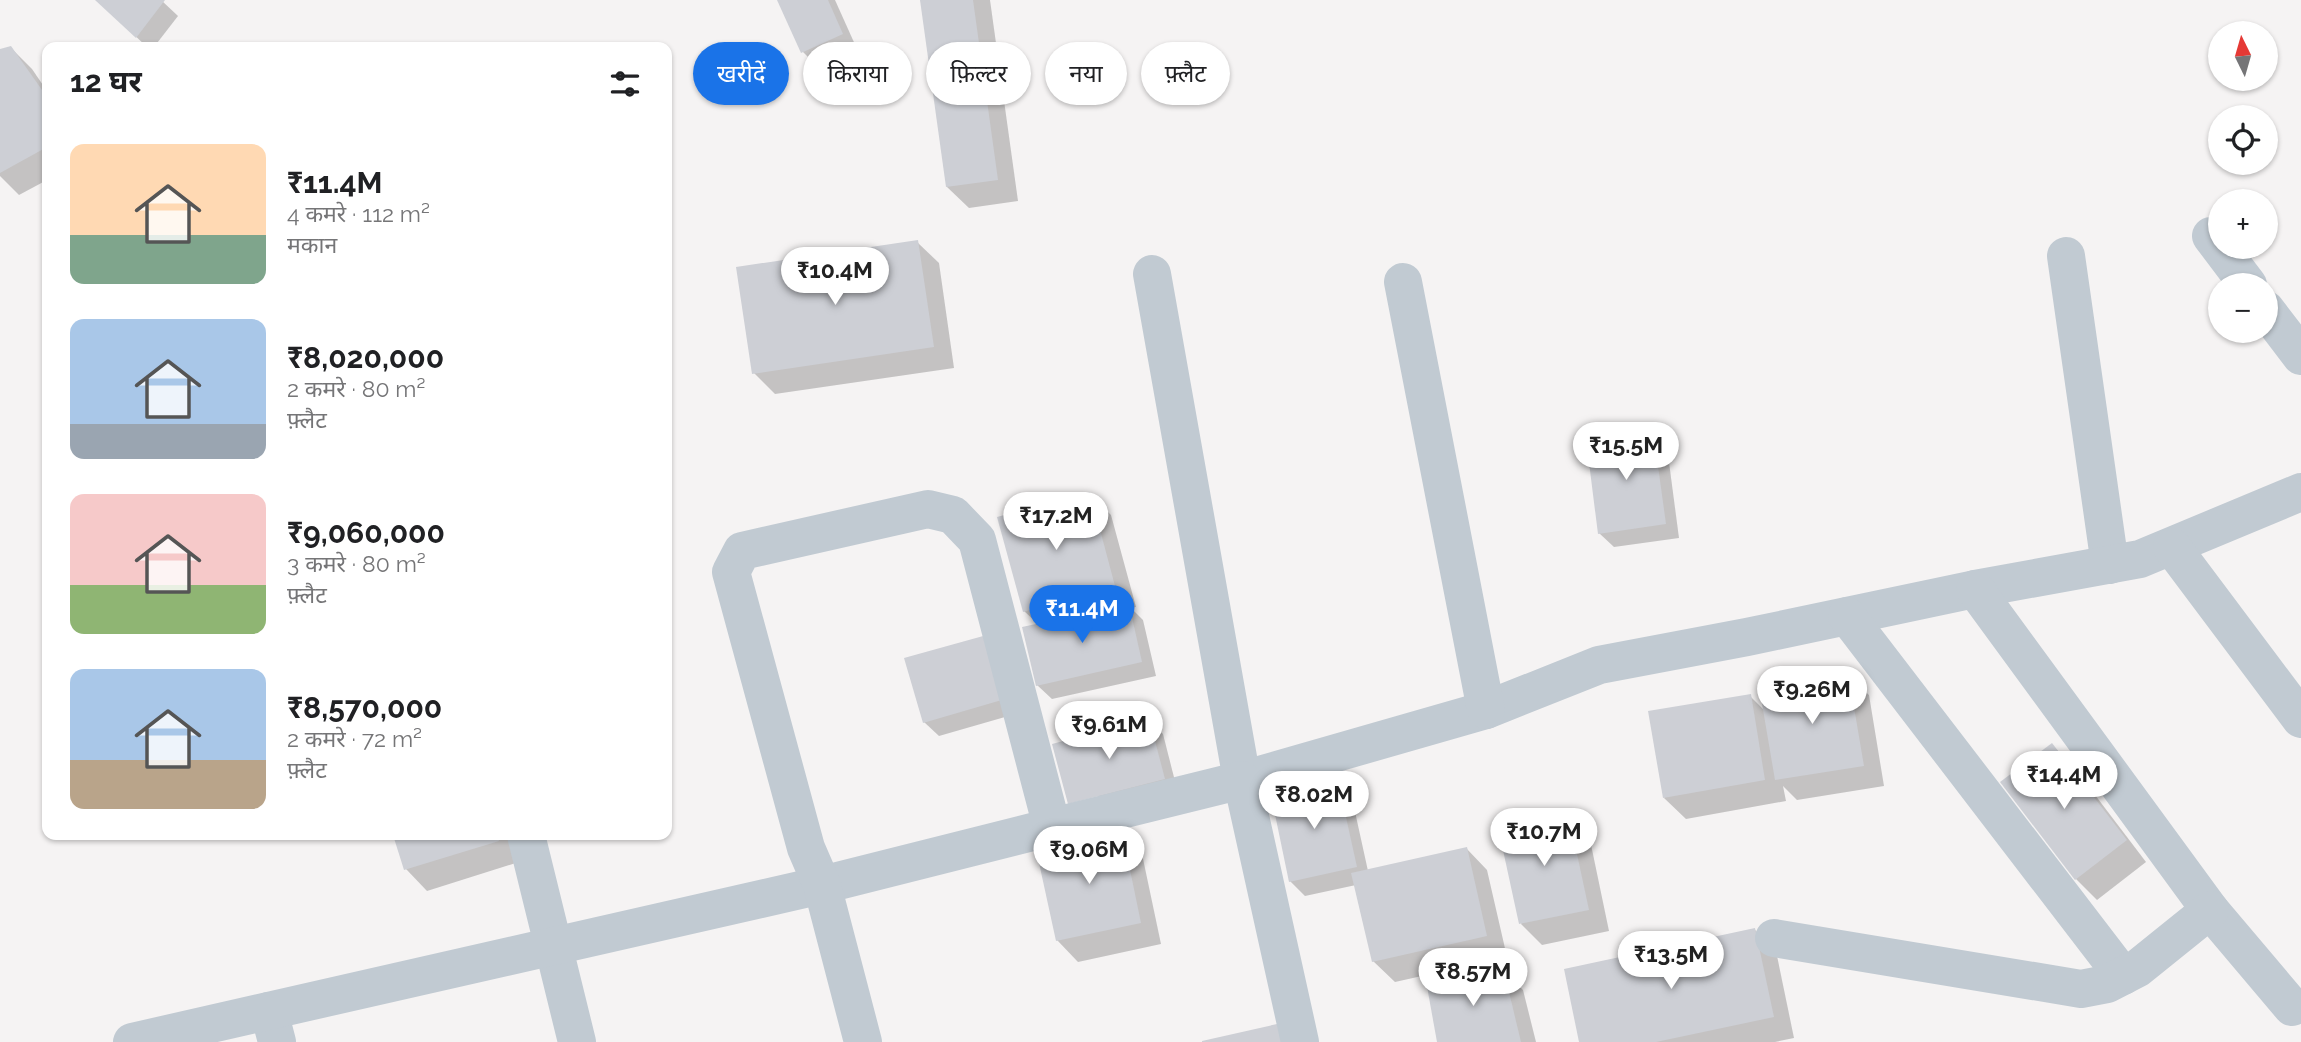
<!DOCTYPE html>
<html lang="hi">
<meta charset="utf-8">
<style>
:root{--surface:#fff;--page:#f2f2f2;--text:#202124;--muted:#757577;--accent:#1a73e8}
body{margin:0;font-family:Raleway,"Noto Sans Devanagari",sans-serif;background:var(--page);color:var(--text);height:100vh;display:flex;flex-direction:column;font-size:26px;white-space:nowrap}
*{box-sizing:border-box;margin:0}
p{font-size:23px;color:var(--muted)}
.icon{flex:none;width:38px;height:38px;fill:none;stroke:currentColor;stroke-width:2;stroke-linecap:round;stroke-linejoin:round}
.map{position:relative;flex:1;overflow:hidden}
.drawer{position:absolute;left:42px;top:42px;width:630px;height:798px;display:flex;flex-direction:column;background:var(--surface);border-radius:14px;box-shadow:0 2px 5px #0004}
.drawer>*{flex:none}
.banner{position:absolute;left:693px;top:42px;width:665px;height:63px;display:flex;gap:14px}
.needle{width:46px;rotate:355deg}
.buttons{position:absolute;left:2208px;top:21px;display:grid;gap:14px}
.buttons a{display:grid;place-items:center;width:70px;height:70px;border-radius:50%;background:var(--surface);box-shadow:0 2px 5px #0004;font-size:35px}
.price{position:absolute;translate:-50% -60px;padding:0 16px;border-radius:24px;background:#fff;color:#222;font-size:23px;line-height:46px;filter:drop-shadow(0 2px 4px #0008)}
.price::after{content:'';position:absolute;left:50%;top:42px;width:21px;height:16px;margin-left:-10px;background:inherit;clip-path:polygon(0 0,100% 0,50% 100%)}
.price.on{background:var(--accent);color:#fff}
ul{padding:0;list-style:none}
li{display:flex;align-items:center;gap:21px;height:175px;padding:0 28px}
li span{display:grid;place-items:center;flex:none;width:196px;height:140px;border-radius:14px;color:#555}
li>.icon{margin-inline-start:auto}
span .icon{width:84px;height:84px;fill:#fffc;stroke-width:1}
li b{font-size:30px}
h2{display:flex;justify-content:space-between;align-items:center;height:84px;padding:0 28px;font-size:30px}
.tag{padding:0 24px;border-radius:32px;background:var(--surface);box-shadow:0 2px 5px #0004;font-size:24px;line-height:63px}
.tag.on{background:var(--accent);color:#fff}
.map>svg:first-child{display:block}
</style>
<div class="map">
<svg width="2301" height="1042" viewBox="0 0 2301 1042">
<rect width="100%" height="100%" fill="#f5f3f3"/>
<g fill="#0003">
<path d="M97 0H161L178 16 154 47H147Z"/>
<path d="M779 0H835L857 49 817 66 803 52Z"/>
<path d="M922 0H990L1018 201 969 208 947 187Z"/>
<path d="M11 48 32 69 47 91V180L19 195 0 176V51Z"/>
<path d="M917 242 939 263 954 368 775 394 754 373Z"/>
<path d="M1653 432 1667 447 1679 538 1614 547 1599 533Z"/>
<path d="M1090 494 1111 515 1136 607 1131 608 1143 620 1156 676 1052 699 1037 685 1039 625 1024 611Z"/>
<path d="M906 659 1026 711 939 736 924 722Z"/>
<path d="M1847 674 1869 695 1884 786 1797 800 1783 786 1786 801 1686 819 1664 798 1750 696 1765 711Z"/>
<path d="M1148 720 1163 734 1178 793 1084 818Z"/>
<path d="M2052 745 2073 766 2146 862 2097 900 2076 879Z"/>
<path d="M1338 783 1352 798 1368 871 1466 848 1487 870 1507 957 1395 982 1373 961 1356 885 1305 896 1290 881Z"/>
<path d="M1568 814 1589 835 1609 931 1542 945 1521 924Z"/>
<path d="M1121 833 1142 854 1161 944 1078 962 1057 940Z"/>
<path d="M395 835H511L519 862 427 891 406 869Z"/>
<path d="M1755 930 1776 951 1794 1038 1775 1042H1581Z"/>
<path d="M1502 969 1523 990 1536 1042H1439Z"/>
</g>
<g fill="#cdcfd5">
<path d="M95 0H165L136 38Z"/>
<path d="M777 0H828L843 34 801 53Z"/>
<path d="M920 0H973L998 180 946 187Z"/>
<path d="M11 46 47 97V147L0 173V49Z"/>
<path d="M918 240 934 347 752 374 736 267Z"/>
<path d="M1653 430 1666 524 1598 534 1586 439Z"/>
<path d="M1090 492 1115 586 1023 612 997 517Z"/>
<path d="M1129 604 1142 662 1036 686 1022 627Z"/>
<path d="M994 633 1012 697 923 723 904 658Z"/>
<path d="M1848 672 1864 766 1775 780 1759 686Z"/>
<path d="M1751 694 1765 780 1663 798 1648 711Z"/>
<path d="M1149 718 1165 779 1068 804 1052 744Z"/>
<path d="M2052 743 2127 840 2075 880 2000 782Z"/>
<path d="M1338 781 1357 867 1289 882 1271 795Z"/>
<path d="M1568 812 1589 910 1519 924 1498 827Z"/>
<path d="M1122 831 1141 923 1056 941 1036 849Z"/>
<path d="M393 835H497L499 841 404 870Z"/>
<path d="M1467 847 1487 936 1372 962 1351 873Z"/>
<path d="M1755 928 1774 1017 1656 1042H1579L1564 969Z"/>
<path d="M1503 967 1521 1042H1437L1426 981Z"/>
<path d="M1277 1024 1282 1042H1202V1041Z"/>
</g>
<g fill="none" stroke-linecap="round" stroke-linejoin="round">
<g stroke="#c1cad2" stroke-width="38">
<path d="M2211 236 2248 285"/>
<path d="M2066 256 2110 565"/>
<path d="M1152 274 1242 780 1486 710 1599 665 1747 637 1975 589 2140 559 2301 492"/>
<path d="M1403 282 1486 710"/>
<path d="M2266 310 2301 356"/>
<path d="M2172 547 2301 719"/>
<path d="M1975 589 2210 910 2292 1007"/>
<path d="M1847 616 2123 976"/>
<path d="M526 835 577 1042"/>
<path d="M1774 938 2081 989 2107 984 2138 968 2210 910"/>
<path d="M269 1011 277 1042"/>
<path d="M132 1042 822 885 1052 827"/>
<path d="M863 1042 822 885 806 848 731 572 742 551 928 509 953 515 977 540 1052 827 1242 780 1300 1042"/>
</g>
</g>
</svg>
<div class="buttons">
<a><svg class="needle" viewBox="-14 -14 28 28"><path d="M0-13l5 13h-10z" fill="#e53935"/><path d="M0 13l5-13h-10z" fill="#757577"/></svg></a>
<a><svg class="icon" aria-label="locate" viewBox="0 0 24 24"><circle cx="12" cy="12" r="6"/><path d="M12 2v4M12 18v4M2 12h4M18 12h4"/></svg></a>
<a>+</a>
<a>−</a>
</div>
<b class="price" style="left:835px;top:307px">₹10.4M</b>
<b class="price" style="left:1626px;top:482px">₹15.5M</b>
<b class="price" style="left:1056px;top:552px">₹17.2M</b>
<b class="price on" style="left:1082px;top:645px">₹11.4M</b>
<b class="price" style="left:1812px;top:726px">₹9.26M</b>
<b class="price" style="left:1109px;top:761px">₹9.61M</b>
<b class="price" style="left:2064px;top:811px">₹14.4M</b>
<b class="price" style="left:1314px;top:831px">₹8.02M</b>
<b class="price" style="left:1544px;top:868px">₹10.7M</b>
<b class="price" style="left:1089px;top:886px">₹9.06M</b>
<b class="price" style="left:1671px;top:991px">₹13.5M</b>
<b class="price" style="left:1473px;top:1008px">₹8.57M</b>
<div class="banner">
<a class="tag on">खरीदें</a>
<a class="tag">किराया</a>
<a class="tag">फ़िल्टर</a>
<a class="tag">नया</a>
<a class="tag">फ़्लैट</a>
</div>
<section class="drawer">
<h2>12 घर<svg class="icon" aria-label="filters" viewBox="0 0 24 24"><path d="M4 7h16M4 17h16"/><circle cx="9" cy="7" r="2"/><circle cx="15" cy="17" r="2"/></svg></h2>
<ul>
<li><span style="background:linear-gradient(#ffd9b3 65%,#7fa58c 0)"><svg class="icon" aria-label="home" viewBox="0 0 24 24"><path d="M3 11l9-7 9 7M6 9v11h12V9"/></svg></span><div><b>₹11.4M</b><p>4 कमरे · 112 m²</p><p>मकान</p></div></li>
<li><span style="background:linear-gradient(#a9c7e8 75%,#9aa5b1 0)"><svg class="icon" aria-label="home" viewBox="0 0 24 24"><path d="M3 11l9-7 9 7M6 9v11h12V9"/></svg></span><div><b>₹8,020,000</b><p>2 कमरे · 80 m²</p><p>फ़्लैट</p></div></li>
<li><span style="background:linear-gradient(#f6c9c9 65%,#8fb573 0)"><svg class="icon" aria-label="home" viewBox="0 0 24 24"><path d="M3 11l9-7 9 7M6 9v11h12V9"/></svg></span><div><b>₹9,060,000</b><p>3 कमरे · 80 m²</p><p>फ़्लैट</p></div></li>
<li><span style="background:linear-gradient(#a9c7e8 65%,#b9a48a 0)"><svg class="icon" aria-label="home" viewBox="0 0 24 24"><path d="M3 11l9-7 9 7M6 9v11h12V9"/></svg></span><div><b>₹8,570,000</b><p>2 कमरे · 72 m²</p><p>फ़्लैट</p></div></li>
</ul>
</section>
</div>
